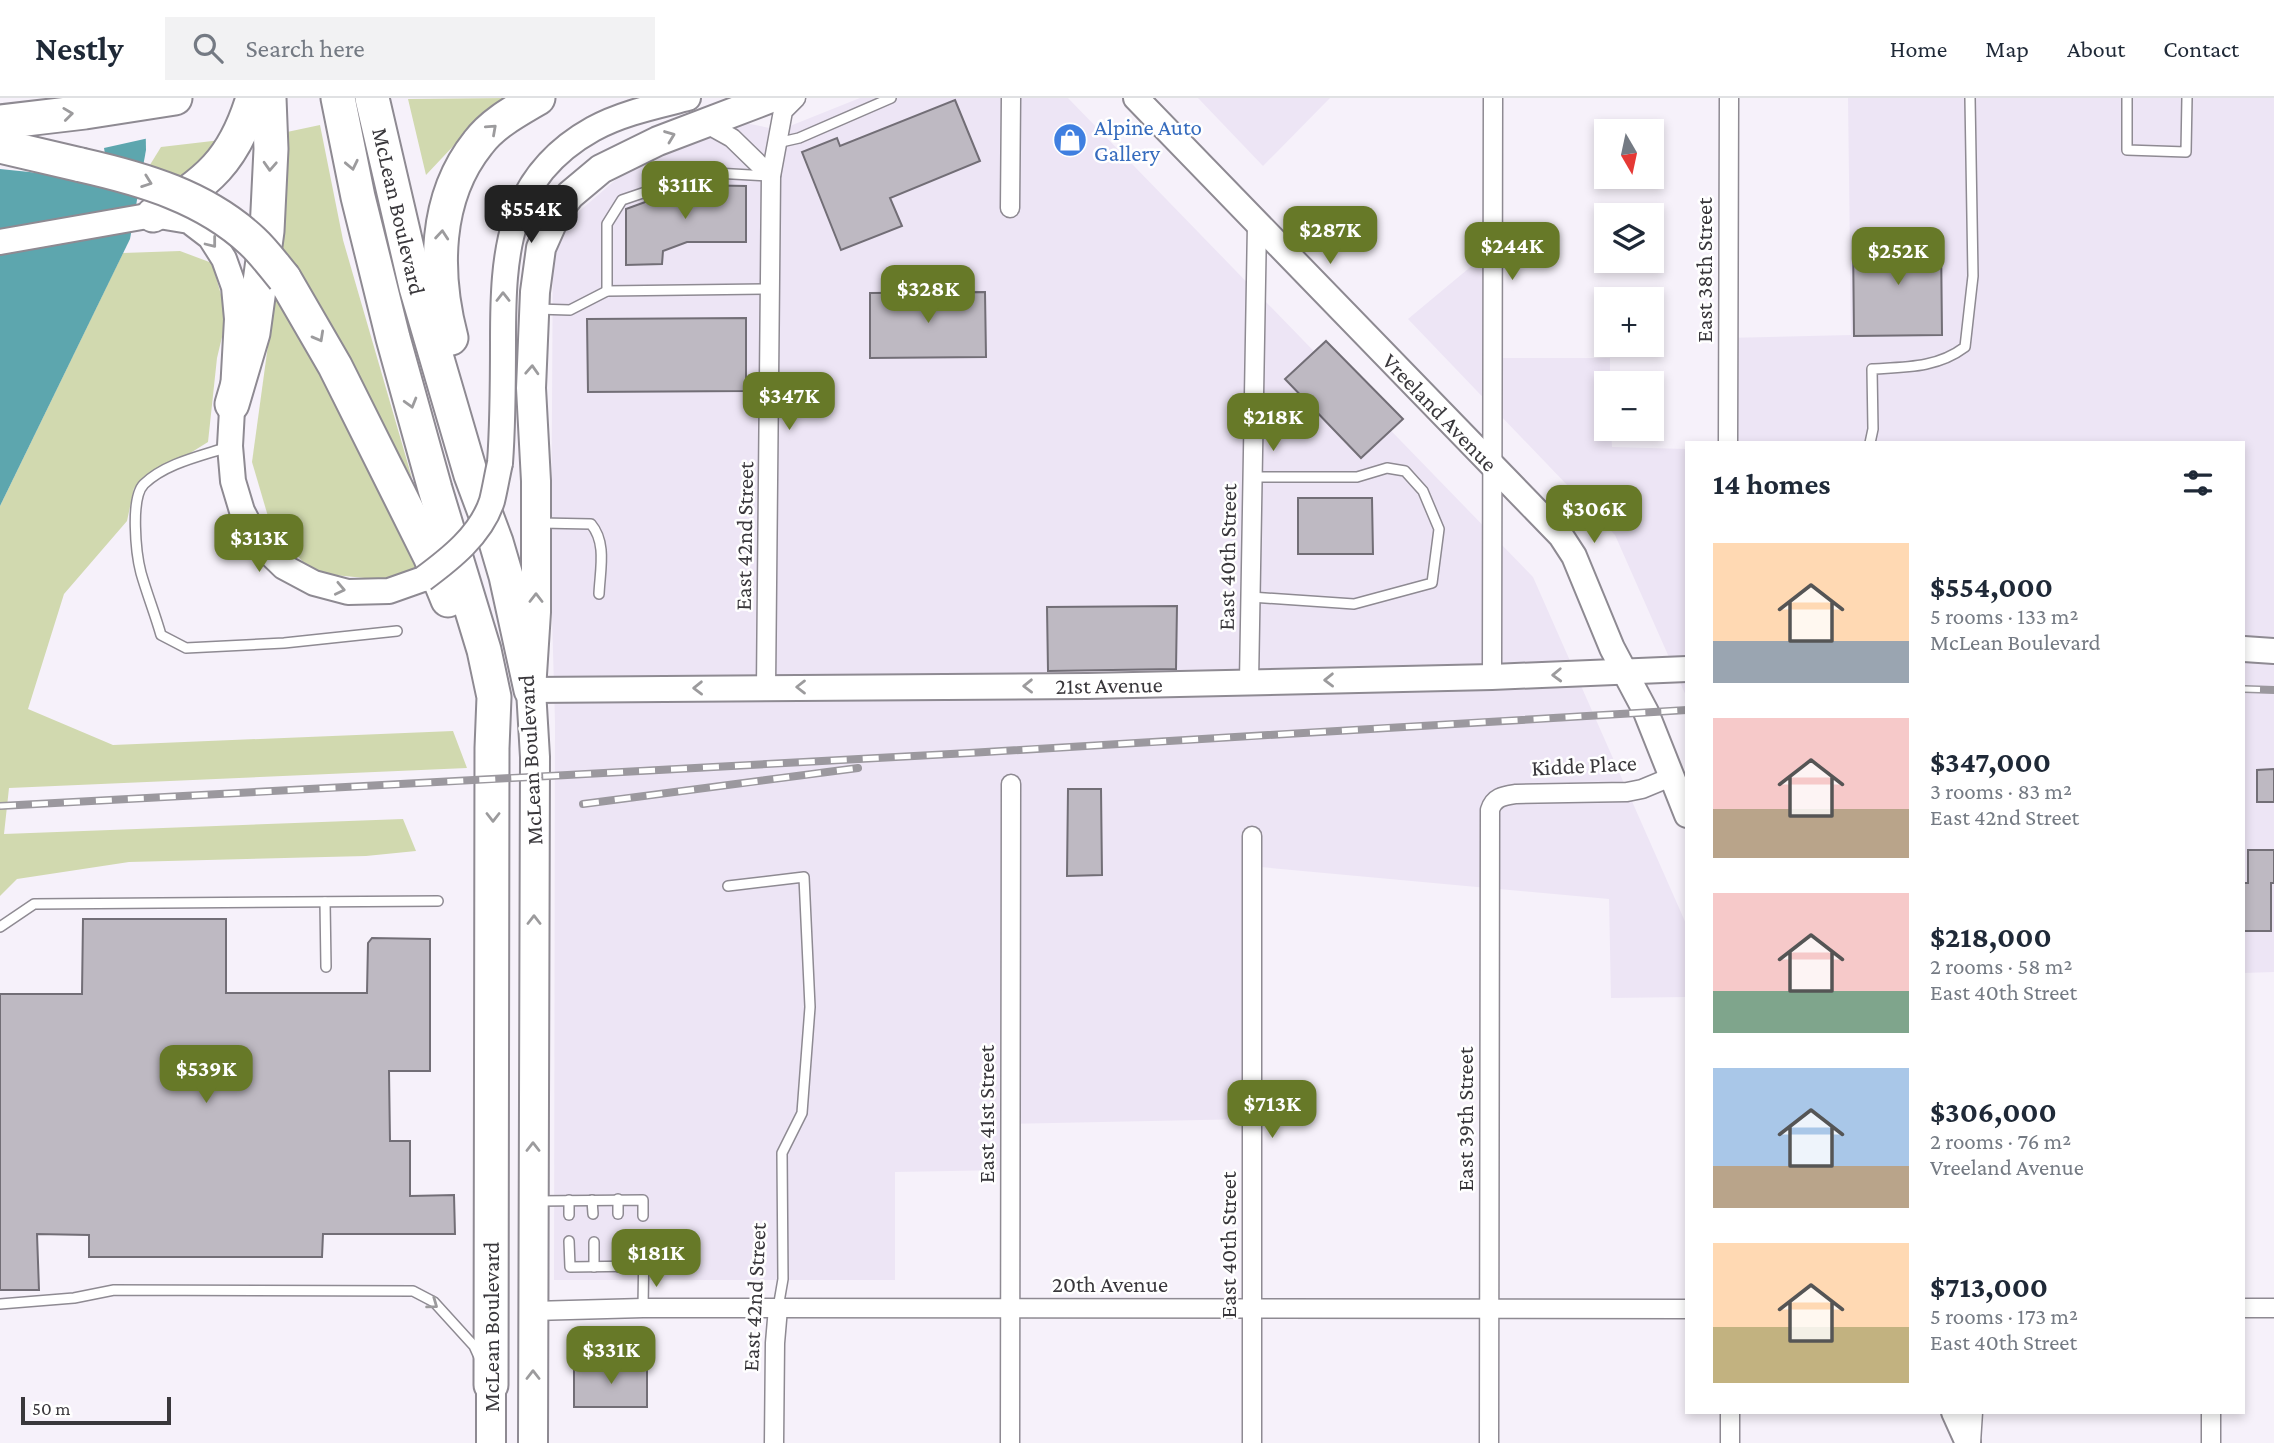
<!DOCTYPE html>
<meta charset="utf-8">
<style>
:root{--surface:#fff;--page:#f2f2f3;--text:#1f2937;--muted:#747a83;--line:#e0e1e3;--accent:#677928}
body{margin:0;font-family:"Crimson Pro",serif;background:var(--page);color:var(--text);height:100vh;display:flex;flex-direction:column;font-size:26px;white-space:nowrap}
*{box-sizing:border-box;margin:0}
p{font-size:23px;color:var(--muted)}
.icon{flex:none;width:38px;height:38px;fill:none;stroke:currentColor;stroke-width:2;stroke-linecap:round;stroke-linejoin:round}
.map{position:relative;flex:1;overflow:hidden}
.drawer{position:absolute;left:1685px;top:343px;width:560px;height:973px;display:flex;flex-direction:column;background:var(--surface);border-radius:0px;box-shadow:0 4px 10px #0003}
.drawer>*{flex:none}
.needle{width:46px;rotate:171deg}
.buttons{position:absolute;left:1594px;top:21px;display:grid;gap:14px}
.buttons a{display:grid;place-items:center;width:70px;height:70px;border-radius:0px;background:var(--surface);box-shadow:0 4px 10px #0003;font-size:35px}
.scale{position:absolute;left:21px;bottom:18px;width:150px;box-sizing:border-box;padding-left:7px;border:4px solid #39373b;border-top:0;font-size:19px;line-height:24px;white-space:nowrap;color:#39373b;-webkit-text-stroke:5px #fff;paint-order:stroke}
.price{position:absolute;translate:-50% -60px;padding:0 16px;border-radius:14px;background:var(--accent);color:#fff;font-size:23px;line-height:46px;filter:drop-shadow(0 2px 4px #0008)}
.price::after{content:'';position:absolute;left:50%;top:42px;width:21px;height:16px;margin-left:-10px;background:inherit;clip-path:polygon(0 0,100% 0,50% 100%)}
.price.active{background:#222;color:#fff}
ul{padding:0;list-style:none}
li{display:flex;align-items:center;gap:21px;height:175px;padding:0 28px}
li span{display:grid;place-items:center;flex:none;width:196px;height:140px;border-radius:0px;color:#555}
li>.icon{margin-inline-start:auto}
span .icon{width:84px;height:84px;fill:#fffc;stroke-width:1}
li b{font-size:30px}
h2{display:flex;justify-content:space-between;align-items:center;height:84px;padding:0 28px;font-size:30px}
header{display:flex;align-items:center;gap:42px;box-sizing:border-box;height:98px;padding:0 35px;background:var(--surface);border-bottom:2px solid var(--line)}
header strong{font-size:33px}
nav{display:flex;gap:38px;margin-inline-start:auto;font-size:24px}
.search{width:490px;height:63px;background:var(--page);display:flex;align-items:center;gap:18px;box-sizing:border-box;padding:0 24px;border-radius:0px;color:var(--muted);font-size:26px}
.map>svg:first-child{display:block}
</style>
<header>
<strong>Nestly</strong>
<div class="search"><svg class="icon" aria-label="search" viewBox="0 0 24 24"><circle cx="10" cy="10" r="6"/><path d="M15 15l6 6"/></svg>Search here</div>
<nav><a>Home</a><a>Map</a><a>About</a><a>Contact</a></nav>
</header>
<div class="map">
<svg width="2274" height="1345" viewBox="0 0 2274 1345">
<rect width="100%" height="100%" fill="#f6f1fa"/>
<g fill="#ede5f5">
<path d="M860 0H1068L1533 479 1687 828V899L1611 900 1609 801 1249 768 1250 1021 1006 1026V1072L895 1074V1182H554L555 624 551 483 553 136 657 46 738 15 745 25 780 32Z"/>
<path d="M1198 0H1330L1263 68Z"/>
<path d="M1848 0H2274V874L2244 875V345H1727L1725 240 1851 237Z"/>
<path d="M1486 156 1487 260H1610V285H1606V331H1611L1612 349 1687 351V600L1615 437 1408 221Z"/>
</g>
<g fill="#d1d9af">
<path d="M507 0 490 9 426 77 408 1Z"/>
<path d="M320 27 343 142 412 380 280 147 287 34Z"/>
<path d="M221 42 208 100 145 75 161 49Z"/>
<path d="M180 153 212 165 227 218 217 260 208 344 134 390 127 423 64 496 28 611 113 647 453 633 467 670 9 690 4 736 403 721 416 753 366 758 129 764 17 781 0 798V408L123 155Z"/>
<path d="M275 196 364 343 426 468 385 482 314 475 272 432 252 364Z"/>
</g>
<path fill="#5da6ae" d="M0 0H145L146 52 130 141 0 408Z"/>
<path fill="#f6f1fa" d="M0 0H148L149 40 104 50 105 56 78 79 0 71Z"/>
<g fill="#beb9c2" stroke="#726e76" stroke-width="2">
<path d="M955 2 980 63 890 100 902 128 841 152 802 54 837 40 840 48Z"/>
<path d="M692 87 746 88V144H687L663 153 662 166 626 167V111Z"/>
<path d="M1941 140 1942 237 1854 238 1853 141Z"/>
<path d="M985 194 986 259 870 260V195Z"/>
<path d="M746 220V293L588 294 587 221Z"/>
<path d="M1326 243 1403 321 1361 360 1285 281Z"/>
<path d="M1298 400H1372L1373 456H1298Z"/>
<path d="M1177 508 1176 571 1048 573 1047 509Z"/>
<path d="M2274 671V704H2257V672Z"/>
<path d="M1068 691H1101L1102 777 1067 778Z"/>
<path d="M2248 752H2274V785H2271V833H2244V785H2248Z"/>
<path d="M83 821H226V895H367L368 845 372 840 430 841V973H389L390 1043H410V1098L454 1097 455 1136H323L322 1159H89V1137L37 1136 39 1192H0V896H82Z"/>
<path d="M647 1266V1309H574V1267Z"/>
</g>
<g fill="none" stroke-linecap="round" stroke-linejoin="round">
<g stroke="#8e8a92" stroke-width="12">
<g id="lane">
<path d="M2127 0V52L2186 54 2187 0"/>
<path d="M777 45 799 40 891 0"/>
<path d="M607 193V126L622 102 678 83 715 75 769 78"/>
<path d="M536 211 570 212 607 193 771 191"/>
<path d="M1870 345 1873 331 1872 271C1906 269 1937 270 1965 249L1973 178 1970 0"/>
<path d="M228 349C201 358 166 365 144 386 130 400 136 456 141 475 147 496 155 516 161 537L186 550 284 545 397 533"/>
<path d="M541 425 591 426C607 445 600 472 599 496"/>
<path d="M1251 499 1354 506 1432 485 1439 431 1423 393 1405 373 1387 370 1357 379H1253"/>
<path d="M728 788 804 779 810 909 802 1015 782 1055 783 1181 778 1210"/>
<path d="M325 804 326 869"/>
<path d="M0 829 34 806 438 803"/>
<path d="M618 1101V1116"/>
<path d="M569 1102V1117"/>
<path d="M592 1102 593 1116"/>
<path d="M538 1103 643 1102V1118"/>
<path d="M569 1143 570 1169 643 1168"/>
<path d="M594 1144V1169"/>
<path d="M618 1145 619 1169"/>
<path d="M0 1206 74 1200 114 1192 413 1193 434 1204 474 1248 479 1259"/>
<path d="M643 1210 644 1144"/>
</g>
</g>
<g stroke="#8e8a92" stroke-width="21">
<g id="street">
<path d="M705 25 732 40 771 78"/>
<path d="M1010 110 1011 0"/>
<path d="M1728 345 1729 0"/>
<path d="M1492 579 1493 0"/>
<path d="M1249 584 1257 126"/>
<path d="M766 589 771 78 783 13 796 0"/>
<path d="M2244 1210H2274"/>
<path d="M533 1213 643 1210 1687 1211"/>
<path d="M2211 1314V1345"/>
<path d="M774 1345 775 1245 778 1210"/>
<path d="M1010 1345 1011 686"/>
<path d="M1252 1345V738"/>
<path d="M1489 1345 1490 712C1494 699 1503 698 1516 696L1627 694 1642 691 1671 679"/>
<path d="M1730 1345V1314"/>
<path d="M1971 1345 1973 1314"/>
</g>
</g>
<g stroke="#8e8a92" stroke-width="28">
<g id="secondary">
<path d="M1136 0 1561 438 1574 458 1612 550 1646 614 1687 717"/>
<path d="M0 144 153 117 189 123 210 139 224 161 234 189 237 221 230 348 233 383 242 413 258 444 284 469 314 485 348 494 389 493 423 481"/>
<path d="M500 365C503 324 503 284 503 243 503 155 507 79 593 31 622 15 657 8 688 0"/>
<path d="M2244 551 2274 553"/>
<path d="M531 592 1087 588 1492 579 1687 571"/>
<path d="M1954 1314 1968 1345"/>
</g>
</g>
<g stroke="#8e8a92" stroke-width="32">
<g id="primary">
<path d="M491 1345V1287"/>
<path d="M533 1345 535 659 531 592 536 514V383L531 290 535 194 541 150 557 114 570 97 601 71 658 43 771 0"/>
</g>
</g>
<g stroke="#8e8a92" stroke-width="37">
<g id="highway">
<path d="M338 0 358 99 393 240 435 391 484 552 494 599 492 650 491 1287"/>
<path d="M372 0 416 189 471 377 496 444 506 478 531 592"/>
<path d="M0 24 85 14 175 0"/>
<path d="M0 48 81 67"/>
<path d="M153 117C208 84 234 63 253 0"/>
<path d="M284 180 335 268 430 458 448 502"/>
<path d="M451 240C434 175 434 100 478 45 493 25 516 13 538 0"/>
<path d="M232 306 253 235 267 133 271 51 269 0"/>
</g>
</g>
<use href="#lane" stroke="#fff" stroke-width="9"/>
<use href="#street" stroke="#fff" stroke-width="18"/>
<use href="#secondary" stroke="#fff" stroke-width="24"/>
<use href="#primary" stroke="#fff" stroke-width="28"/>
<use href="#highway" stroke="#fff" stroke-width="33"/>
<g stroke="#9b989e" stroke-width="8">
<g id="rail">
<path d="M2244 591 2274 592"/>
<path d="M583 706 858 670"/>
<path d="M0 708 969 655 1687 612"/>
</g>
</g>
<use href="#rail" stroke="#fff" stroke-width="5" stroke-dasharray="16" stroke-linecap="butt"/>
<g stroke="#8e8a92" stroke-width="28" stroke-linecap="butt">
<path id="secondary-bridge" d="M423 481C450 461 481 437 492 403 495 391 497 378 500 365"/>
</g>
<g stroke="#8e8a92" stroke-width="37" stroke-linecap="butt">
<path id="highway-bridge" d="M81 67C143 81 205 99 252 143 264 154 274 168 284 180"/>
</g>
<use href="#secondary-bridge" stroke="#fff" stroke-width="24"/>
<use href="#highway-bridge" stroke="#fff" stroke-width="33"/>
</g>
<defs><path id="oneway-chevron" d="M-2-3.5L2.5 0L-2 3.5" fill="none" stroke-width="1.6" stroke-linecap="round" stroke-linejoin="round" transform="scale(1.75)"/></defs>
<g stroke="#9c9b9d">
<use href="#oneway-chevron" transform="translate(68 16) rotate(-7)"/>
<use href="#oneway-chevron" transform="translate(492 31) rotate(-42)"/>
<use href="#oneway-chevron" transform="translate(670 38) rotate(-21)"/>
<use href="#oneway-chevron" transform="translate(352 67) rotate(78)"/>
<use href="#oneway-chevron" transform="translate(270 68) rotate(93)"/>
<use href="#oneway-chevron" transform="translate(147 84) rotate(20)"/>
<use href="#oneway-chevron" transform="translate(442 137) rotate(-85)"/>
<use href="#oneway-chevron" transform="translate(212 145) rotate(52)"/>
<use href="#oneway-chevron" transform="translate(503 199) rotate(-90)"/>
<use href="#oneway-chevron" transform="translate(319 239) rotate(61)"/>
<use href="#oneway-chevron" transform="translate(532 272) rotate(-87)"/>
<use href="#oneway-chevron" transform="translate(411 305) rotate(74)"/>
<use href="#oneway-chevron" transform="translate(340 491) rotate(12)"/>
<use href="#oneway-chevron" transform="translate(536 500) rotate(-90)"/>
<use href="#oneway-chevron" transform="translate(1557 577) rotate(178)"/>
<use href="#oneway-chevron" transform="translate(1329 582) rotate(179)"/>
<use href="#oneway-chevron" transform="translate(1028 588) rotate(179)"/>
<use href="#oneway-chevron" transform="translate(801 589) rotate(180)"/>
<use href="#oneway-chevron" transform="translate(698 590) rotate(179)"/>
<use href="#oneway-chevron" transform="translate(493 719) rotate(90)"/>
<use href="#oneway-chevron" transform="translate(534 822) rotate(-90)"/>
<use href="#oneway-chevron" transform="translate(533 1049) rotate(-90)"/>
<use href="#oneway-chevron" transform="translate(433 1206) rotate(36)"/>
<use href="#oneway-chevron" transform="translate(533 1277) rotate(-90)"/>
</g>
<defs>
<g id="shop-disc" transform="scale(1.75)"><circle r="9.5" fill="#3f7fe0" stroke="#fff"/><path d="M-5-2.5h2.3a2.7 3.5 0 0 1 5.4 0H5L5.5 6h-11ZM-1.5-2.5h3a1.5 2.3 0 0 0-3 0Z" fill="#fff"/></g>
</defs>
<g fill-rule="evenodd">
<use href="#shop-disc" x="1070" y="42"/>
</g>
<g text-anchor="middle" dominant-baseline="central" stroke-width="5" stroke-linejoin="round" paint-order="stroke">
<g font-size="23" fill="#366cbe" stroke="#fff" text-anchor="start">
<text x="1094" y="29">Alpine Auto<tspan x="1094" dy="26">Gallery</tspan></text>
</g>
<g font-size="23" fill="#39373b" stroke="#fff">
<text transform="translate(399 113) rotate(77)">McLean Boulevard</text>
<text transform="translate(1704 172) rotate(-90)">East 38th Street</text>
<text transform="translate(1440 314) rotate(46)">Vreeland Avenue</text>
<text transform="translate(744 438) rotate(-89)">East 42nd Street</text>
<text transform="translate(1227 459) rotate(-89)">East 40th Street</text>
<text transform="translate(1109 587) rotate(-1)">21st Avenue</text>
<text transform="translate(530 662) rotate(-93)">McLean Boulevard</text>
<text transform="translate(1584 667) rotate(-3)">Kidde Place</text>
<text transform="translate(986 1016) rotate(-90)">East 41st Street</text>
<text transform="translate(1465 1021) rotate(-90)">East 39th Street</text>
<text transform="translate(1228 1147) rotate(-90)">East 40th Street</text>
<text x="1110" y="1186">20th Avenue</text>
<text transform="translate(754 1199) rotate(-87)">East 42nd Street</text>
<text transform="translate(491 1229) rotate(-90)">McLean Boulevard</text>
</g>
</g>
</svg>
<div class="buttons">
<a><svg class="needle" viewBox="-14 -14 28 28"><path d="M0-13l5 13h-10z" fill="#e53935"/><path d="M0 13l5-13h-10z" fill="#747a83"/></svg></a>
<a><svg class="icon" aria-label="layers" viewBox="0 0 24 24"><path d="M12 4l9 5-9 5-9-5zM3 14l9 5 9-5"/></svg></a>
<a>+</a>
<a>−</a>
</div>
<div class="scale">50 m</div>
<b class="price" style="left:685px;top:123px">$311K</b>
<b class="price active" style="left:531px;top:147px">$554K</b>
<b class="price" style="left:1330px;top:168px">$287K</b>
<b class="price" style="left:1512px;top:184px">$244K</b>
<b class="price" style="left:1898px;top:189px">$252K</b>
<b class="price" style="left:928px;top:227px">$328K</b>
<b class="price" style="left:789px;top:334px">$347K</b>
<b class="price" style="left:1273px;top:355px">$218K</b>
<b class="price" style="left:1594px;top:447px">$306K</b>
<b class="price" style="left:259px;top:476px">$313K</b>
<b class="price" style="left:206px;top:1007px">$539K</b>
<b class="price" style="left:1272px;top:1042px">$713K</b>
<b class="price" style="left:656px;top:1191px">$181K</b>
<b class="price" style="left:611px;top:1288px">$331K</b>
<section class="drawer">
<h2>14 homes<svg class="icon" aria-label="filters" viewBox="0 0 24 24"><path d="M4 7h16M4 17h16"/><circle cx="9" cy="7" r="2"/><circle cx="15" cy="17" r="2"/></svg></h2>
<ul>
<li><span style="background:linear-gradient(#ffd9b3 70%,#9aa5b1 0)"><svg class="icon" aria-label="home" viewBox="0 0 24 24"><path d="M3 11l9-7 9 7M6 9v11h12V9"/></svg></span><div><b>$554,000</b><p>5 rooms · 133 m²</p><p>McLean Boulevard</p></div></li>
<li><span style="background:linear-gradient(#f6c9c9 65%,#b9a48a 0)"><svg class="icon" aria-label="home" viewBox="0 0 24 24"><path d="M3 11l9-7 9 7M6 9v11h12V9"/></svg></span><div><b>$347,000</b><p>3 rooms · 83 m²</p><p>East 42nd Street</p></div></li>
<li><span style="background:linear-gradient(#f6c9c9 70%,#7fa58c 0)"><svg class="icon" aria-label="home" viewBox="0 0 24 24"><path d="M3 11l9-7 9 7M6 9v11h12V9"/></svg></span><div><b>$218,000</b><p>2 rooms · 58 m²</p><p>East 40th Street</p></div></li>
<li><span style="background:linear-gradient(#a9c7e8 70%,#b9a48a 0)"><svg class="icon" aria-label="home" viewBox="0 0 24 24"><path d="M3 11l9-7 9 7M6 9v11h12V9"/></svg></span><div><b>$306,000</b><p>2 rooms · 76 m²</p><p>Vreeland Avenue</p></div></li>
<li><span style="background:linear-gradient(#ffd9b3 60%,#c2b280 0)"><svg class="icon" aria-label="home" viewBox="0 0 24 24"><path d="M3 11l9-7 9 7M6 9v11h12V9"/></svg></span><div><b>$713,000</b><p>5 rooms · 173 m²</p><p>East 40th Street</p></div></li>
</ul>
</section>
</div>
